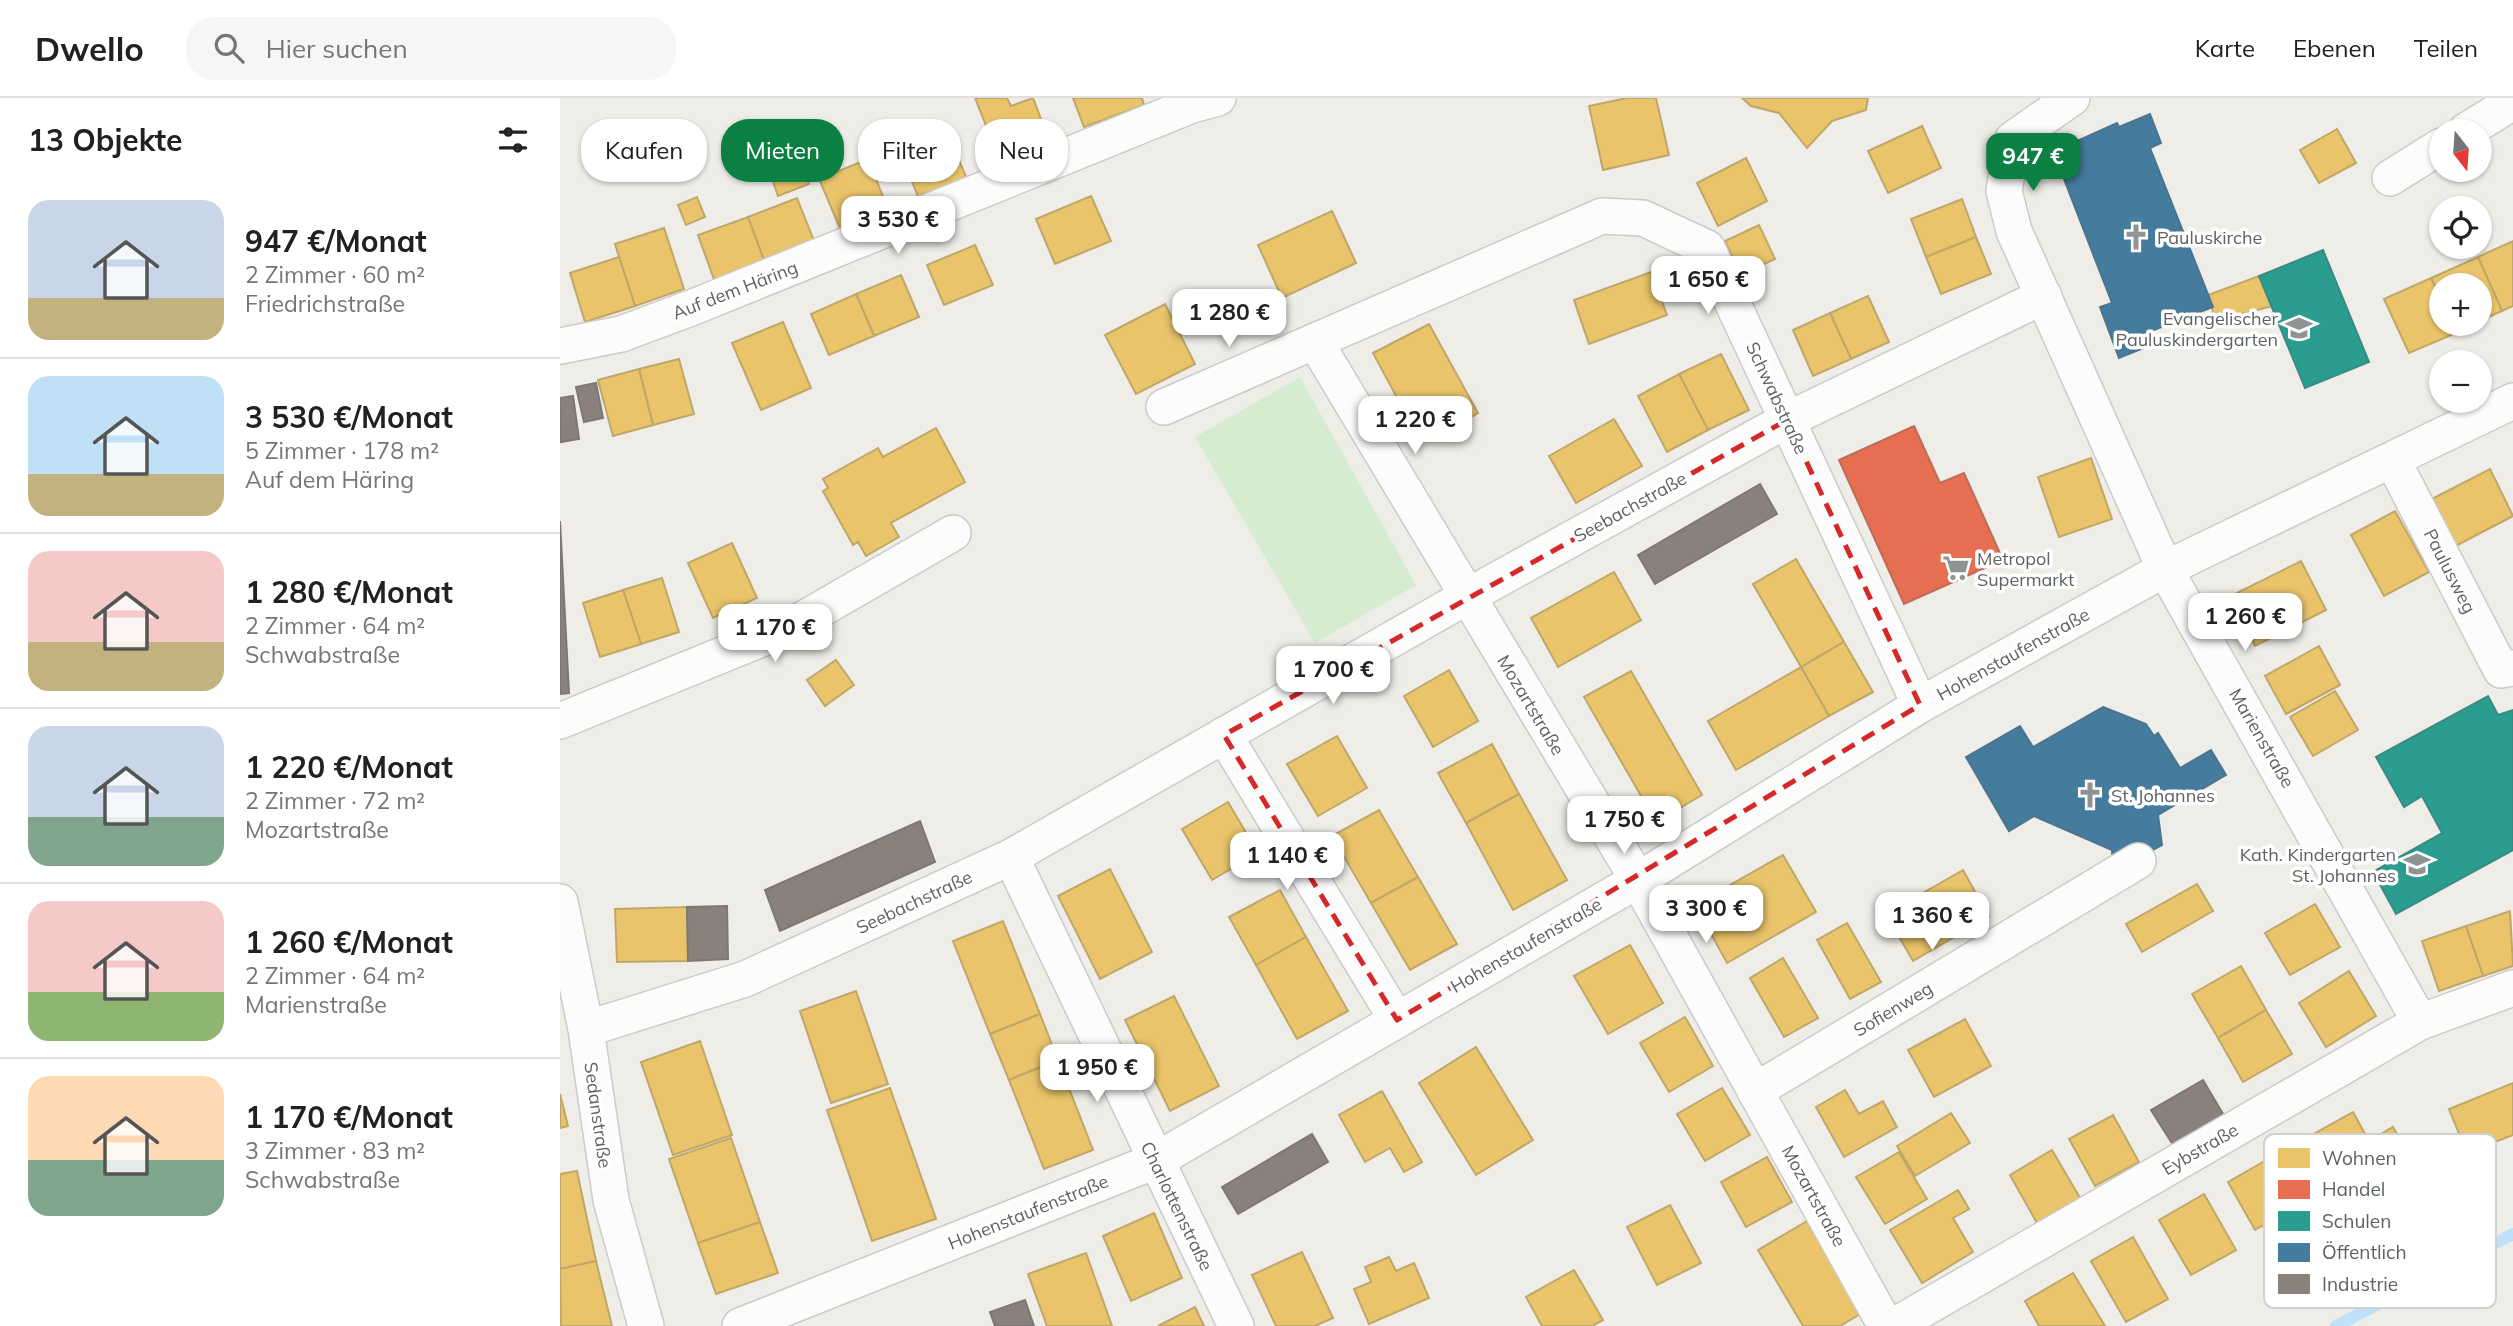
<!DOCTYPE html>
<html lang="de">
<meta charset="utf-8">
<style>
:root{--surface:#fff;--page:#f6f6f6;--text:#202124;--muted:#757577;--line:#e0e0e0;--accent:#0b8043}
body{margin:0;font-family:Mulish,sans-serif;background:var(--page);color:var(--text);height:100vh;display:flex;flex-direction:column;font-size:26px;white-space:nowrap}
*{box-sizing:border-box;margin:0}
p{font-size:23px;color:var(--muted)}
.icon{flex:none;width:38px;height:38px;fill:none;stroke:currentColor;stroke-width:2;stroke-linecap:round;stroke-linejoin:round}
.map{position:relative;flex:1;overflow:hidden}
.panel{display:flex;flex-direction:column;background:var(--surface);width:560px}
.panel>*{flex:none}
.top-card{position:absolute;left:21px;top:21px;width:665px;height:63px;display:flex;gap:14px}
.needle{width:46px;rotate:163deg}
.tools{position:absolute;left:1869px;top:21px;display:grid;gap:14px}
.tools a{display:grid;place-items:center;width:63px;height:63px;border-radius:50%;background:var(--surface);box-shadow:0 2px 5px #0004;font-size:35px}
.price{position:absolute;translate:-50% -60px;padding:0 16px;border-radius:14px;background:#fff;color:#222;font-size:23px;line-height:46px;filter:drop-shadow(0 2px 4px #0008)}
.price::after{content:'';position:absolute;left:50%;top:42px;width:21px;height:16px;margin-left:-10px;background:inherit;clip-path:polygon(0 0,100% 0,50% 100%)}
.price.active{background:var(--accent);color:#fff}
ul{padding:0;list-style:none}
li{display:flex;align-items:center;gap:21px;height:175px;padding:0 28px}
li+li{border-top:2px solid var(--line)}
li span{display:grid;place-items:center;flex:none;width:196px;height:140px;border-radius:21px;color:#555}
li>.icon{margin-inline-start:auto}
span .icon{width:84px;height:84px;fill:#fffc;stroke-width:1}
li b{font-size:30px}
h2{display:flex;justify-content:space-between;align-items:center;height:84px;padding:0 28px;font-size:30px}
.chip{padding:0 24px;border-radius:28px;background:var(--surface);box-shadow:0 2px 5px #0004;font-size:24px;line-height:63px}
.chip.active{background:var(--accent);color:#fff}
header{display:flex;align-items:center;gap:42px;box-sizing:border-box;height:98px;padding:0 35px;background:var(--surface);border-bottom:2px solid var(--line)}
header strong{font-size:33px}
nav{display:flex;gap:38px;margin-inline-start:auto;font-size:24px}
.search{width:490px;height:63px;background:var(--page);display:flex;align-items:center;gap:18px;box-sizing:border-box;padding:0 24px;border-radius:28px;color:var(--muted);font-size:26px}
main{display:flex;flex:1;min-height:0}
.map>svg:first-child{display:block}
</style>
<header>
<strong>Dwello</strong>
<div class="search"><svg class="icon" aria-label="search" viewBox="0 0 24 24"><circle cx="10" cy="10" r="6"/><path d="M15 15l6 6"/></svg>Hier suchen</div>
<nav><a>Karte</a><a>Ebenen</a><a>Teilen</a></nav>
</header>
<main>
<section class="panel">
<h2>13 Objekte<svg class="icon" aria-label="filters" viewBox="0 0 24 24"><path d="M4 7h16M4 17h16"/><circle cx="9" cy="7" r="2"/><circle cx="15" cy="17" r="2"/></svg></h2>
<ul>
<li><span style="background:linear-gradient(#c9d6e8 70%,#c2b280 0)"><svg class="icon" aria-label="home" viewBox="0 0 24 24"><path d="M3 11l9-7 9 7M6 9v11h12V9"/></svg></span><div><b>947 €/Monat</b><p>2 Zimmer · 60 m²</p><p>Friedrichstraße</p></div></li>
<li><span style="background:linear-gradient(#bfe0f5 70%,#c2b280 0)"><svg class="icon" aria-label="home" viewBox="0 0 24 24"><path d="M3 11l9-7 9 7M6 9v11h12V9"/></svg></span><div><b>3 530 €/Monat</b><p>5 Zimmer · 178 m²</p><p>Auf dem Häring</p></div></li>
<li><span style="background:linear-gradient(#f6c9c9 65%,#c2b280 0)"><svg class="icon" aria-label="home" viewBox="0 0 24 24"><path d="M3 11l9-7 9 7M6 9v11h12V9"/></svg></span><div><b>1 280 €/Monat</b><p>2 Zimmer · 64 m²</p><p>Schwabstraße</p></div></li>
<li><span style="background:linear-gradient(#c9d6e8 65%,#7fa58c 0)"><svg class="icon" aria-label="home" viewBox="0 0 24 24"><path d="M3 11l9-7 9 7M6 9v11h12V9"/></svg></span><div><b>1 220 €/Monat</b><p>2 Zimmer · 72 m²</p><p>Mozartstraße</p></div></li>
<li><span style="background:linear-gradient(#f6c9c9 65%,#8fb573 0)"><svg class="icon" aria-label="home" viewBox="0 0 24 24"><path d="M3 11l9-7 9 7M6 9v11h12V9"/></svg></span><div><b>1 260 €/Monat</b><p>2 Zimmer · 64 m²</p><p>Marienstraße</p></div></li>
<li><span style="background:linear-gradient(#ffd9b3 60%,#7fa58c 0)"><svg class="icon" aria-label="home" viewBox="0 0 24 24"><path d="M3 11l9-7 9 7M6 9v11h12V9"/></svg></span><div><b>1 170 €/Monat</b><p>3 Zimmer · 83 m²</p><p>Schwabstraße</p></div></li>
</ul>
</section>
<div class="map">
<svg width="1953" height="1228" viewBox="0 0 1953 1228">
<rect width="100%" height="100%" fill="#eeede8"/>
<path fill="#d5ecd1" d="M740 279 856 487 755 545 635 339Z"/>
<g fill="#e9c46a" stroke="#bfa769" stroke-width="2">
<path d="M415 0H447L451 8 473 0 492 50 443 70Z"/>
<path d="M513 0H582L584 7 524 29Z"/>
<path d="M1067 0H1096L1109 57 1043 72 1029 8Z"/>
<path d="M1182 0H1308L1306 12 1272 23 1247 50 1219 15 1191 8Z"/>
<path d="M1362 28 1381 70 1328 95 1308 53Z"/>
<path d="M1777 31 1796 65 1759 85 1740 52Z"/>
<path d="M386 32 407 81 359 101 339 51Z"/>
<path d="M238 54 249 86 218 98 207 66Z"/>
<path d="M1186 60 1207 103 1158 128 1137 85Z"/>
<path d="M308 61 330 116 282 135 259 81Z"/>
<path d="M531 98 551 143 495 166 476 121Z"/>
<path d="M137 99 145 119 126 127 118 107Z"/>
<path d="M237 100 256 148 206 168 188 119Z"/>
<path d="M1402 101 1416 139 1366 159 1351 121Z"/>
<path d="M772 113 796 165 722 200 698 147Z"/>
<path d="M188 119 206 168 156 187 138 137Z"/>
<path d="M1199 127 1215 161 1181 177 1165 143Z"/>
<path d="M104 130 124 191 75 208 55 146Z"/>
<path d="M1416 139 1431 176 1381 196 1366 159Z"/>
<path d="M1953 143V208L1942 213 1918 159Z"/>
<path d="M415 147 433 187 384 207 367 167Z"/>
<path d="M59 159 75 208 25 224 10 175Z"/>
<path d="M1918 159 1942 213 1920 223V187H1881V203L1871 180Z"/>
<path d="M1091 174 1107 217 1029 246 1014 202Z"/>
<path d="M341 177 359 219 314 238 296 196Z"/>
<path d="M1699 178 1712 208 1656 223 1648 197Z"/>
<path d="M1871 180 1881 203V226H1892L1896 235 1849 255 1824 201Z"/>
<path d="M296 196 314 238 269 257 251 216Z"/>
<path d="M1308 198 1329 244 1291 261 1270 215Z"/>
<path d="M605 206 635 266 576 296 545 237Z"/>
<path d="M1270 215 1291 261 1253 278 1233 232Z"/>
<path d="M223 224 251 290 201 312 172 245Z"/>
<path d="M869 226 918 315 882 335 864 300 843 311 813 255Z"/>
<path d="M1161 256 1189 312 1148 332 1119 276Z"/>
<path d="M119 261 134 316 93 327 79 271Z"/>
<path d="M79 271 93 327 53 338 38 282Z"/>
<path d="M1119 276 1148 332 1107 354 1078 298Z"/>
<path d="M1054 321 1082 368 1016 405 989 358Z"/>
<path d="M376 330 405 384 331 425 339 439 306 458 298 444 293 447 263 393 268 390 263 381 318 350 323 359Z"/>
<path d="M1531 360 1552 421 1499 439 1478 379Z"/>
<path d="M1930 371 1953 418 1890 451 1866 404Z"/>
<path d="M1835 413 1869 474 1824 498 1791 437Z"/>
<path d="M172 445 197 500 153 520 128 465Z"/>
<path d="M1236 461 1284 544 1241 569 1193 486Z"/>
<path d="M1741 463 1766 512 1695 548 1671 498Z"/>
<path d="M1054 474 1081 522 998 569 971 520Z"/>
<path d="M102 480 119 534 81 546 63 492Z"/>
<path d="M63 492 81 546 40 559 23 505Z"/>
<path d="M1284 544 1313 594 1269 618 1241 569Z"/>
<path d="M1759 548 1780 587 1726 616 1705 578Z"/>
<path d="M276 562 294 587 265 608 247 582Z"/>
<path d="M1241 569 1269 618 1176 672 1148 623Z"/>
<path d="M889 572 918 623 873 649 844 598Z"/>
<path d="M1071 573 1142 697 1096 724 1024 599Z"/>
<path d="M1775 593 1798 632 1753 658 1730 619Z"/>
<path d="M777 638 807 690 758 718 727 666Z"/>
<path d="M932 646 959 696 906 725 878 675Z"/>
<path d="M959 696 1007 782 953 812 906 725Z"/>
<path d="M668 704 698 755 652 782 622 731Z"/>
<path d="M819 712 858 779 811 805 772 738Z"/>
<path d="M1223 757 1256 814 1167 865 1135 807Z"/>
<path d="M550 771 592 854 540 881 498 798Z"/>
<path d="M1403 772 1429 819 1353 863 1326 816Z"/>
<path d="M858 779 897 846 850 872 811 805Z"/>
<path d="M1637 786 1653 813 1582 854 1566 826Z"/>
<path d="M720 792 746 839 696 867 669 819Z"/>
<path d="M1755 806 1780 849 1730 877 1705 835Z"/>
<path d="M127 809 128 863 57 864 55 811Z"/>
<path d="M1950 813 1953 868 1923 878 1906 828Z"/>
<path d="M443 823 480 916 430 936 393 843Z"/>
<path d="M1287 825 1321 884 1290 901 1257 842Z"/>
<path d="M1906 828 1923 878 1879 893 1862 843Z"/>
<path d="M746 839 788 913 737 941 696 867Z"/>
<path d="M1070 847 1103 905 1048 936 1014 878Z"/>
<path d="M1223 860 1258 920 1224 939 1190 880Z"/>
<path d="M1681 868 1706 912 1658 940 1632 896Z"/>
<path d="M1789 873 1816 918 1766 949 1739 905Z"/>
<path d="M296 893 328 986 271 1005 240 913Z"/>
<path d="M614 898 659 988 610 1013 565 922Z"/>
<path d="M1706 912 1732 956 1683 984 1658 940Z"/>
<path d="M480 916 498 962 449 982 430 936Z"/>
<path d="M1125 919 1153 968 1109 994 1080 945Z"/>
<path d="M1405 921 1431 968 1374 999 1348 952Z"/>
<path d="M140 943 172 1037 113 1057 81 964Z"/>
<path d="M916 949 973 1042 916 1077 859 985Z"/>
<path d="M498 962 533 1052 484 1071 449 982Z"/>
<path d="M1953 985V1037L1907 1055 1889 1011Z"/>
<path d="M330 990 376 1121 312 1143 267 1012Z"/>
<path d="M1162 990 1190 1037 1145 1063 1117 1016Z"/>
<path d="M1285 992 1299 1016 1323 1003 1337 1029 1284 1059 1256 1009Z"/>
<path d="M822 993 862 1064 844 1074 830 1050 805 1064 779 1017Z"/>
<path d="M0 996 8 1028 0 1030Z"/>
<path d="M1793 1014 1809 1043 1833 1029 1851 1061 1785 1097 1752 1037Z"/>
<path d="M1391 1015 1410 1045 1355 1078 1337 1048Z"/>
<path d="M1553 1017 1579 1064 1535 1088 1509 1041Z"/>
<path d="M171 1040 200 1124 138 1145 109 1061Z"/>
<path d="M1492 1052 1520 1100 1477 1125 1450 1077Z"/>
<path d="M1339 1054 1367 1101 1325 1126 1296 1079Z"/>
<path d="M1715 1057 1742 1105 1695 1132 1668 1084Z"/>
<path d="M1207 1059 1232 1104 1186 1129 1161 1084Z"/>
<path d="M17 1073 36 1163 0 1171V1076Z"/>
<path d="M1398 1092 1409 1111 1393 1120 1413 1154 1362 1185 1330 1132Z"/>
<path d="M1644 1096 1676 1152 1631 1177 1599 1122Z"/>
<path d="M1110 1107 1141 1165 1097 1187 1067 1129Z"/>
<path d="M594 1115 622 1180 571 1203 543 1138Z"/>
<path d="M1247 1123 1302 1215 1280 1228H1243L1198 1152Z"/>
<path d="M200 1124 218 1175 156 1196 138 1145Z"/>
<path d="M1573 1139 1608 1201 1566 1224 1531 1163Z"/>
<path d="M742 1154 773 1220 755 1228H716L692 1177Z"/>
<path d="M526 1155 552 1228H487L468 1176Z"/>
<path d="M829 1159 836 1173 854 1165 869 1200 809 1226 794 1191 811 1184 805 1169Z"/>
<path d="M36 1163 52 1228H1L0 1171Z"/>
<path d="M1014 1172 1043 1222 1032 1228H982L966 1199Z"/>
<path d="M1513 1175 1545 1228H1479L1465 1203Z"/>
<path d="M635 1209 644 1228H598Z"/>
</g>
<path fill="#e76f51" stroke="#be6b58" stroke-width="2" d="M1354 328 1380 385 1404 375 1443 462 1344 506 1279 362Z"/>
<g fill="#2a9d8f" stroke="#398b83" stroke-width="2">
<path d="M1763 152 1809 264 1745 290 1699 178Z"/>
<path d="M1928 598 1938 617 1953 612V752L1836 816 1813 774 1882 735 1862 698 1844 709 1816 659Z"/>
</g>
<g fill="#457b9d" stroke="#4c748d" stroke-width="2">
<path d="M1590 16 1601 45 1590 50 1653 209 1586 235 1591 247 1559 260 1540 209 1552 205 1504 81 1508 79 1497 52 1557 25 1559 29Z"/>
<path d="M1543 609 1586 626 1594 638 1598 635 1620 670 1651 652 1666 677 1598 717 1602 747 1553 774 1552 752 1474 718 1449 733 1406 659 1460 628 1473 649Z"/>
</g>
<g fill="#8a817c" stroke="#7c7876" stroke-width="2">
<path d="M36 285 43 320 24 324 16 289Z"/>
<path d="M13 298 19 341 1 344 0 300Z"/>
<path d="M1200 386 1217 416 1095 486 1078 457Z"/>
<path d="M0 423 9 595 0 596Z"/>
<path d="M360 723 375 764 220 833 205 792Z"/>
<path d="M167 808 168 861 128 863 127 809Z"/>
<path d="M1643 982 1663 1016 1613 1047 1591 1012Z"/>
<path d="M752 1036 768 1064 678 1116 662 1089Z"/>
<path d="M465 1202 474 1228H435L430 1214Z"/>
</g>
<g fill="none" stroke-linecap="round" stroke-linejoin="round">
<path stroke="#bce1f8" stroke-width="12" d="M1776 1228 1953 1136"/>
<g stroke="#cbcbca" stroke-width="38">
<g id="minor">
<path d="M1512 0 1453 41 1444 93 1454 133 1605 471 1860 924"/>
<path d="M1906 33 1953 4"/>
<path d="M1830 80 1881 48"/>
<path d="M756 245 1078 782 1326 1228"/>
<path d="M0 248 61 236 131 210 632 7 658 0"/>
<path d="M604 309 1042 118 1083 120 1147 150 1360 607"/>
<path d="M1833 363 1941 572 1953 570"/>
<path d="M0 623 228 530 393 435"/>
<path d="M664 637 837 922"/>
<path d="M451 759 676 1228"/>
<path d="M0 804 26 931 51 1102 86 1228"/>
<path d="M26 931 185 881 451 759 906 499 1227 322 1484 198"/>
<path d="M1195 993 1578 763"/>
<path d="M180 1228 595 1063 1078 782 1360 607 1605 471 1953 303"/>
<path d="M1334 1228 1860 924 1953 890"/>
</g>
</g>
<use href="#minor" stroke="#fcfcfc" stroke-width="35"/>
</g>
<path fill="none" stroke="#d62828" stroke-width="5" stroke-dasharray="14 9" stroke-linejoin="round" d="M1227 322 1360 607 837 922 664 637Z"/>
<defs>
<g id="church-bare" transform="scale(2.1)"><path d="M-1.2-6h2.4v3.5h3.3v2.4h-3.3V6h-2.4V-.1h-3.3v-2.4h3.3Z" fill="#909394" stroke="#fff" stroke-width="2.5" paint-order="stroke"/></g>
<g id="school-bare" transform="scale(2.1)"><path d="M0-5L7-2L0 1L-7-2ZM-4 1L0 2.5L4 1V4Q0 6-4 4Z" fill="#909394" stroke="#fff" stroke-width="2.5" paint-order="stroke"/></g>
<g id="supermarket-bare" transform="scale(2.1)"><path d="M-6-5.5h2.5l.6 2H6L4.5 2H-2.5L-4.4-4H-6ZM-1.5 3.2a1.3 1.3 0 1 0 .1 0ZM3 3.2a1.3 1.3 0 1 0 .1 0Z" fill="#909394" stroke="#fff" stroke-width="2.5" paint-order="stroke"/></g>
</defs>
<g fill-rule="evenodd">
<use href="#church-bare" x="1576" y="139"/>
<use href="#school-bare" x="1739" y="230"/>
<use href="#supermarket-bare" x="1396" y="470"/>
<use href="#church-bare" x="1530" y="697"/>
<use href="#school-bare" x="1857" y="766"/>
</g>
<g text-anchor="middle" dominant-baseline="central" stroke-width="7" stroke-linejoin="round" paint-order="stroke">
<g font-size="18" fill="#5d6267" stroke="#fff" text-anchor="start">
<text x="1597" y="139">Pauluskirche</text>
<text x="1718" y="220" text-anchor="end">Evangelischer<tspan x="1718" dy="21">Pauluskindergarten</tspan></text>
<text x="1417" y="460">Metropol<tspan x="1417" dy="21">Supermarkt</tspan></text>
<text x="1551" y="697">St. Johannes</text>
<text x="1836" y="756" text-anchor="end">Kath. Kindergarten<tspan x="1836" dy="21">St. Johannes</tspan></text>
</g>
<g font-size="18" fill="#5d6267" stroke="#fff">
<text transform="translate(175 192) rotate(-21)">Auf dem Häring</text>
<text transform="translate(1217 300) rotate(65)">Schwabstraße</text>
<text transform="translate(1070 409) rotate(-29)">Seebachstraße</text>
<text transform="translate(1890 473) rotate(63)">Paulusweg</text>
<text transform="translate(1453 556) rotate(-29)">Hohenstaufenstraße</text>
<text transform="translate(971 607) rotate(59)">Mozartstraße</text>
<text transform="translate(1702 640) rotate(60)">Marienstraße</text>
<text transform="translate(354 804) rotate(-25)">Seebachstraße</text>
<text transform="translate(966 847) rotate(-30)">Hohenstaufenstraße</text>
<text transform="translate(1333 911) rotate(-31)">Sofienweg</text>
<text transform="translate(38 1017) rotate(82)">Sedanstraße</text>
<text transform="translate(1640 1051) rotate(-30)">Eybstraße</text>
<text transform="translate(1254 1098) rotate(61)">Mozartstraße</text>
<text transform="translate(617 1108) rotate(64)">Charlottenstraße</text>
<text transform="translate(468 1114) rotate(-22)">Hohenstaufenstraße</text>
</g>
</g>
<rect x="1704" y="1036" width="232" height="174" rx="10" fill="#fff" stroke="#ced0d1" stroke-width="2"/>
<rect x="1718" y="1050" width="32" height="20" fill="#e9c46a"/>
<rect x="1718" y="1082" width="32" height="19" fill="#e76f51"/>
<rect x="1718" y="1113" width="32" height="20" fill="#2a9d8f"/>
<rect x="1718" y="1145" width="32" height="19" fill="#457b9d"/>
<rect x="1718" y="1176" width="32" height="20" fill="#8a817c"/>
<g font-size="19" fill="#5d6267">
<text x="1762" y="1067">Wohnen</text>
<text x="1762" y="1098">Handel</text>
<text x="1762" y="1130">Schulen</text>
<text x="1762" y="1161">Öffentlich</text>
<text x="1762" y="1193">Industrie</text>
</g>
</svg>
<div class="tools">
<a><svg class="needle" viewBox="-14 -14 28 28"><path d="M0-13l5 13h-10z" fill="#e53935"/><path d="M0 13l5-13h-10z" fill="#757577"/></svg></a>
<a><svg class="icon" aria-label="locate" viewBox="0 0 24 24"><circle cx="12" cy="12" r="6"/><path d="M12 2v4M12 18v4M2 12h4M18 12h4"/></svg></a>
<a>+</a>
<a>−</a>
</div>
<b class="price active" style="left:1473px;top:95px">947 €</b>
<b class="price" style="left:338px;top:158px">3 530 €</b>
<b class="price" style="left:1148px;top:218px">1 650 €</b>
<b class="price" style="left:669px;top:251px">1 280 €</b>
<b class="price" style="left:855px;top:358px">1 220 €</b>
<b class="price" style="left:1685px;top:555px">1 260 €</b>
<b class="price" style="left:215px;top:566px">1 170 €</b>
<b class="price" style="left:773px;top:608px">1 700 €</b>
<b class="price" style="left:1064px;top:758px">1 750 €</b>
<b class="price" style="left:727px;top:794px">1 140 €</b>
<b class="price" style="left:1146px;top:847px">3 300 €</b>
<b class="price" style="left:1372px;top:854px">1 360 €</b>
<b class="price" style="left:537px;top:1006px">1 950 €</b>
<div class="top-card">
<a class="chip">Kaufen</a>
<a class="chip active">Mieten</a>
<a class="chip">Filter</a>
<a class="chip">Neu</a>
</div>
</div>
</main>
